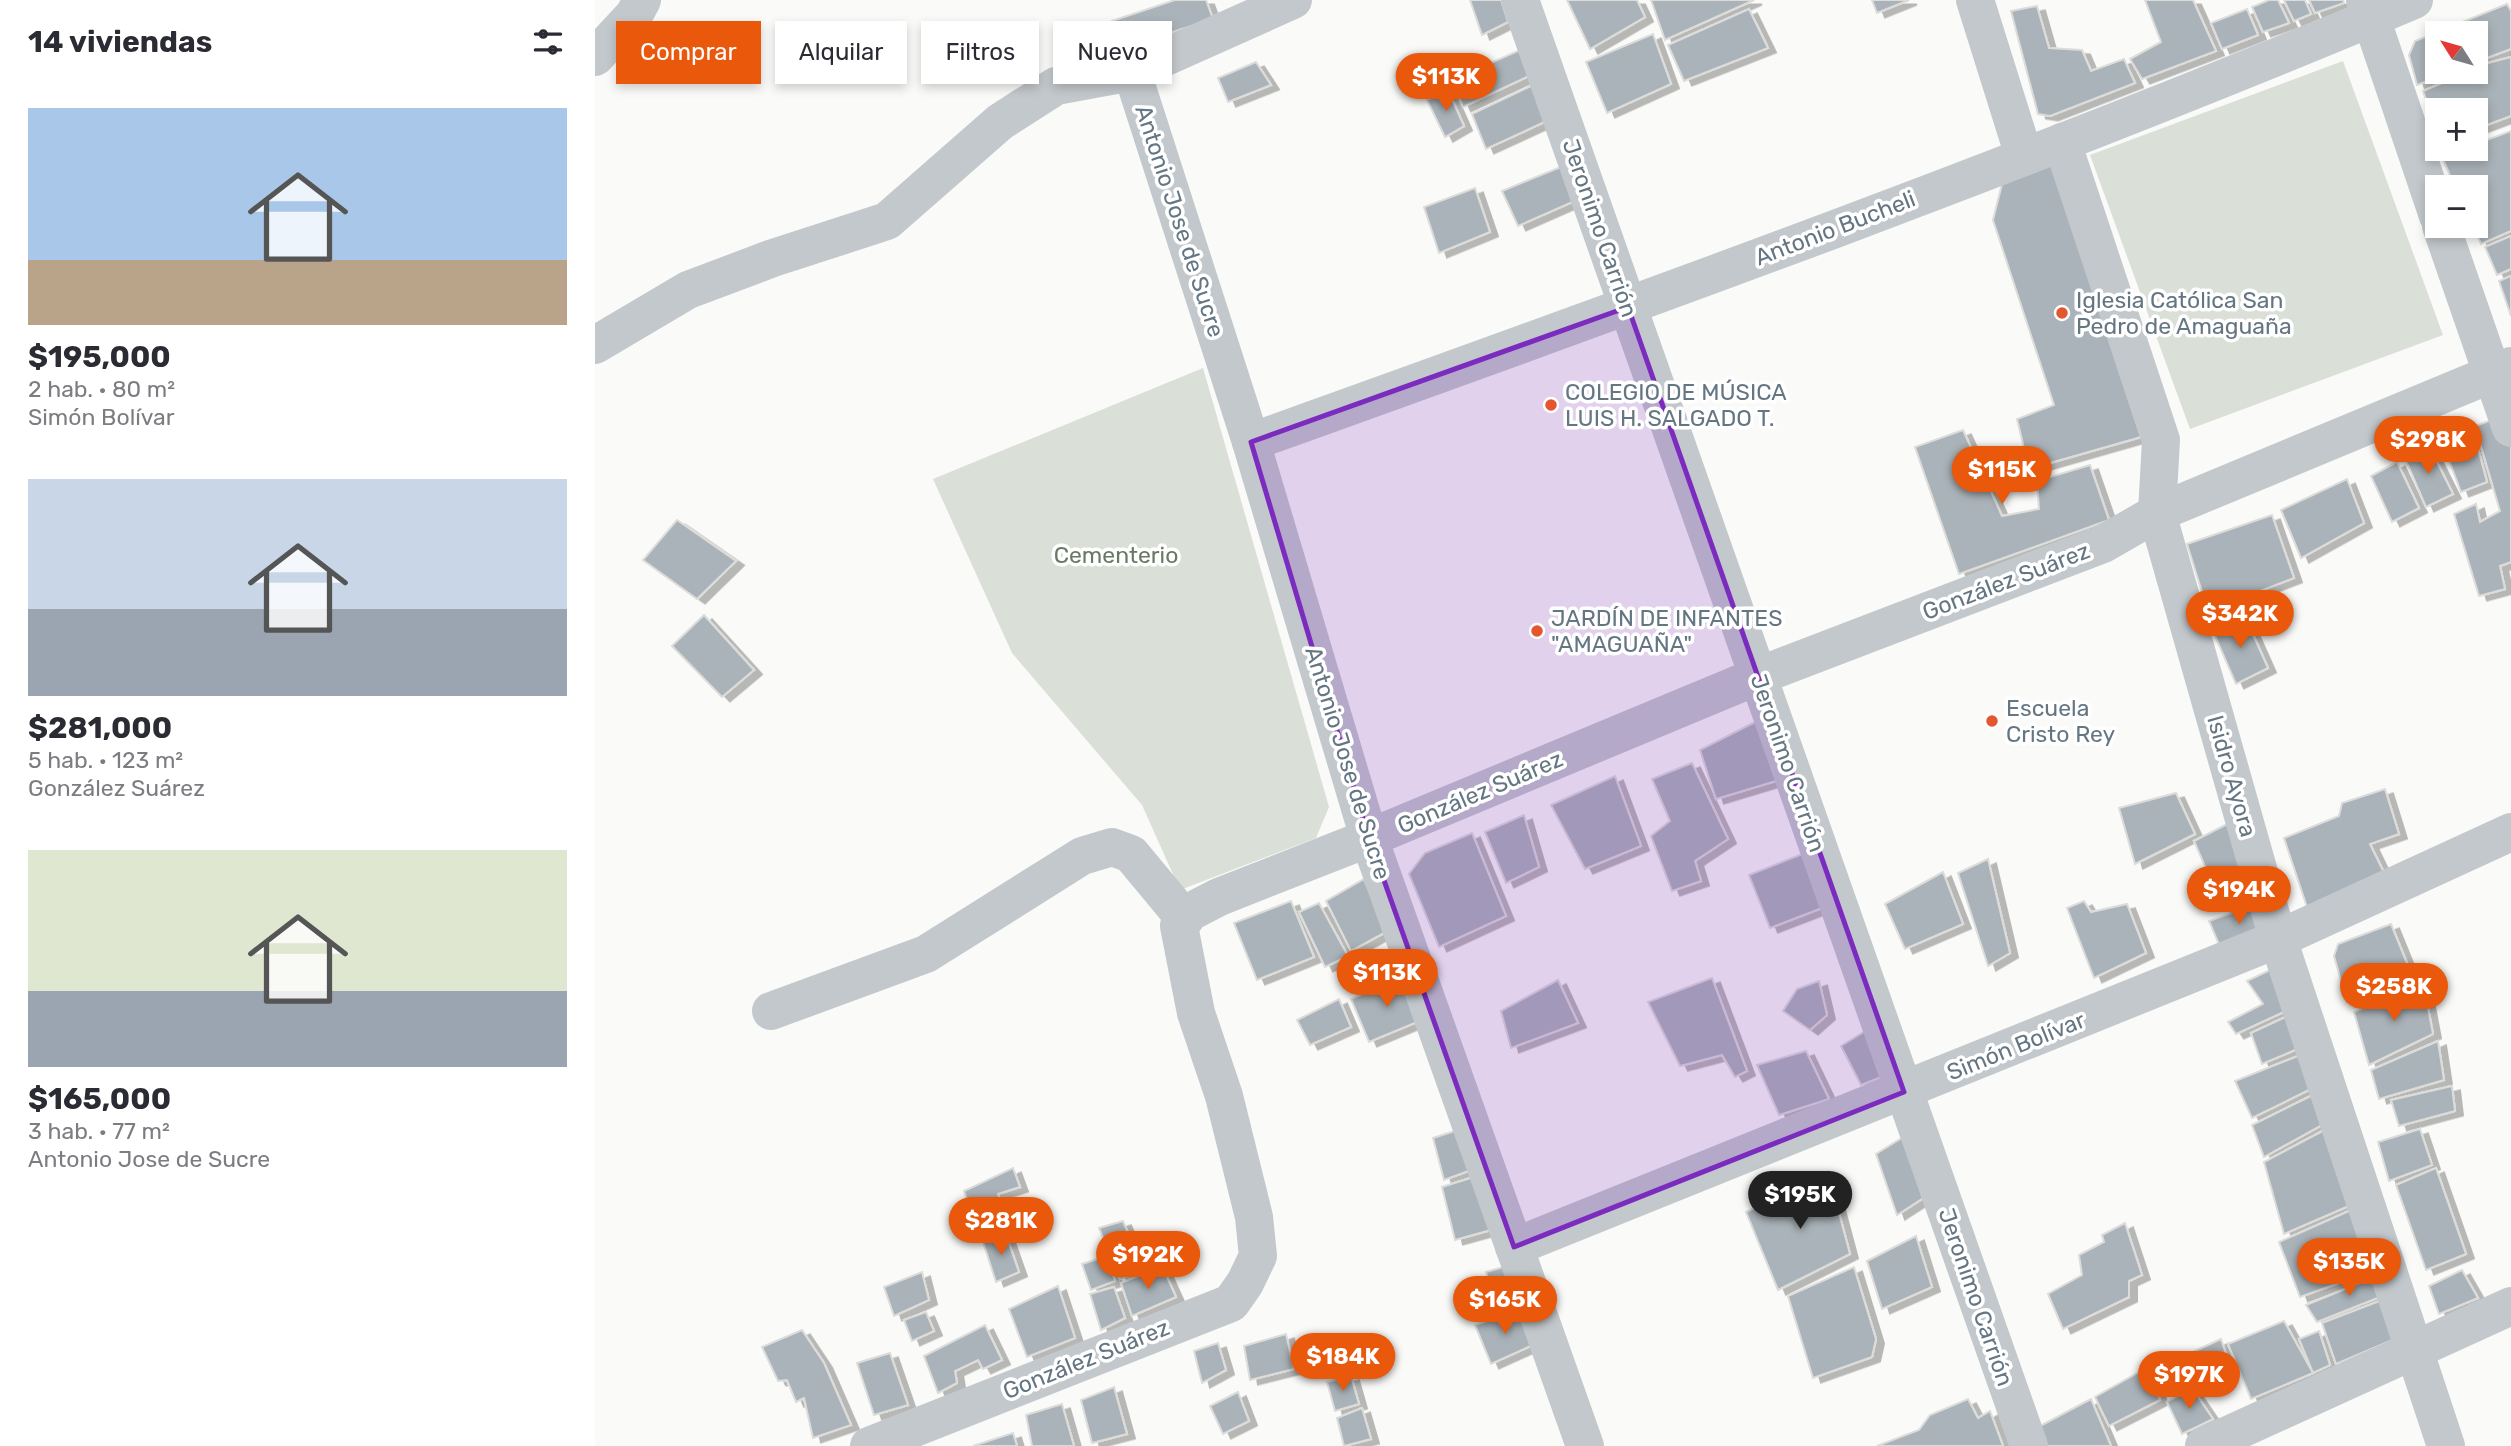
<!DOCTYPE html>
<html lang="es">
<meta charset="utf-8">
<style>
:root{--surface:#fff;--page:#f2f2f3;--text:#2b2b33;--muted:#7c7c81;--accent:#ea580c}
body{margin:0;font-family:Rubik,sans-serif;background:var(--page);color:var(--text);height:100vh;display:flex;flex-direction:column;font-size:26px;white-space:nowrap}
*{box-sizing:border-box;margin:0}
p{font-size:23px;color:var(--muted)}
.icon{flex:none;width:38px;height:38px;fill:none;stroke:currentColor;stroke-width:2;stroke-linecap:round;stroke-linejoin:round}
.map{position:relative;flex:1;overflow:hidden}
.panel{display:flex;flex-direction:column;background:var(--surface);width:595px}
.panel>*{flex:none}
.top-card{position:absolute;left:21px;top:21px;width:665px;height:63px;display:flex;gap:14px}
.needle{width:46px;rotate:307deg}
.buttons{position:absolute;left:1830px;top:21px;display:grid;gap:14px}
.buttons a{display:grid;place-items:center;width:63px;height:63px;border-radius:0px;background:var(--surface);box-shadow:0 4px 10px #0003;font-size:35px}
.price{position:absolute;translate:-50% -60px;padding:0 16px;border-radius:24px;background:var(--accent);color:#fff;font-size:23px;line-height:46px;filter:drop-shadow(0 2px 4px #0008)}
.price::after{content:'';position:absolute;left:50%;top:42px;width:21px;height:16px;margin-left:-10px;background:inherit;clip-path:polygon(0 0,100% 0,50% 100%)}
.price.selected{background:#222;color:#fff}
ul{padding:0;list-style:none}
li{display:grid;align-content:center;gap:14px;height:371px;padding:0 28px}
li span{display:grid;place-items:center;height:217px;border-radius:0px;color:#555}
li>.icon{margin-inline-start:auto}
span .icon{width:126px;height:126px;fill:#fffc;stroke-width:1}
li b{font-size:30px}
h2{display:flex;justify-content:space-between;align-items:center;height:84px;padding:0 28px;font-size:30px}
.chip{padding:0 24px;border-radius:0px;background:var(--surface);box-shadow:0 4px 10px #0003;font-size:24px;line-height:63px}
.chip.selected{background:var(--accent);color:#fff}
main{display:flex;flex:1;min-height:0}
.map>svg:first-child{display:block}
</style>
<main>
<section class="panel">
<h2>14 viviendas<svg class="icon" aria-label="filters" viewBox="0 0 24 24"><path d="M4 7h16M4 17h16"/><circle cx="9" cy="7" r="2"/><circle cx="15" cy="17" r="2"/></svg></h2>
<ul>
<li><span style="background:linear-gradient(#a9c7e8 70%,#b9a48a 0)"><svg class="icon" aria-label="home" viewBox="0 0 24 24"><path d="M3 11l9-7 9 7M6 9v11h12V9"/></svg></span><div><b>$195,000</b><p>2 hab. · 80 m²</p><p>Simón Bolívar</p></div></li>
<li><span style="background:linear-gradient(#c9d6e8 60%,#9aa5b1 0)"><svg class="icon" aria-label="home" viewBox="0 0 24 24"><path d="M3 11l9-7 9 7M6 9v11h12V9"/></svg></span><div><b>$281,000</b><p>5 hab. · 123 m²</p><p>González Suárez</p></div></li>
<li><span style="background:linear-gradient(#dfe7d0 65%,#9aa5b1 0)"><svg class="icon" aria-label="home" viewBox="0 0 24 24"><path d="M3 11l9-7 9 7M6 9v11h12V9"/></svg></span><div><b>$165,000</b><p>3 hab. · 77 m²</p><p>Antonio Jose de Sucre</p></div></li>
</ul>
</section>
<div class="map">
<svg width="1916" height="1446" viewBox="0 0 1916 1446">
<defs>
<filter id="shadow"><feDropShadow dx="8" dy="4.5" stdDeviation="0" flood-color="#0004"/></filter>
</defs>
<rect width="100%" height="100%" fill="#fafaf8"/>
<g fill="#dadfd7">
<path d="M1748 61 1848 335 1595 429 1495 155Z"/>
<path d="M608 368 734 807 721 838 585 890 547 805 417 653 338 479Z"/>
</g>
<g fill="#aab3b9" stroke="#dcdcda" stroke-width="2" filter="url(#shadow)">
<path d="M580 0H611L618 19 522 50 517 21Z"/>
<path d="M875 0H906L913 22 887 35Z"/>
<path d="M972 0H1042L1050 17 995 49Z"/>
<path d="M1056 0H1159L1070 40Z"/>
<path d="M1277 0H1314L1282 13Z"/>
<path d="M1550 0H1598L1621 51 1547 79 1535 59 1566 42Z"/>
<path d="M1674 0H1683L1694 23 1668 32 1657 7Z"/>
<path d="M1689 0H1710L1716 14 1699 21Z"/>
<path d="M1714 0H1748L1749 3 1720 13Z"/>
<path d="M1912 4 1916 11V49L1881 62V33H1843V72H1856L1822 85 1814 55 1820 41Z"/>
<path d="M1442 6 1454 48 1487 50 1496 71 1529 59 1540 83 1455 116 1443 114 1416 11Z"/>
<path d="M1154 9 1173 48 1089 81 1073 45Z"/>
<path d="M1652 9 1663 35 1627 49 1616 23Z"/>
<path d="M1058 34 1076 84 1012 113 991 62Z"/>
<path d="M925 50 936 75 868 107 857 80Z"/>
<path d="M1916 57V116L1881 129V110H1843V133L1828 91 1873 72H1881V68L1893 63Z"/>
<path d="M661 62 676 85 633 102 623 78Z"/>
<path d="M940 84 956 119 891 149 877 114Z"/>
<path d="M853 90 869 126 850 137 832 100Z"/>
<path d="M1916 131V231L1886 244 1878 226H1881V187H1860L1847 157 1869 149H1881V144Z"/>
<path d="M1455 160 1546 437 1434 469 1422 419 1459 405 1398 220 1408 180Z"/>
<path d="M978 162 991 196 923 226 907 191Z"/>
<path d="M880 188 895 232 844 253 829 207Z"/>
<path d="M1916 236V269L1902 275 1890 247Z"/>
<path d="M1916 276V316L1904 281Z"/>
<path d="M1910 415 1916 433V562L1905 566 1910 589 1884 596 1859 514 1881 504 1885 522 1905 511 1880 426Z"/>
<path d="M1877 426 1892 482 1866 492 1846 439Z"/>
<path d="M1368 430 1407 516 1444 509 1442 481 1495 465 1514 520 1364 574 1320 447Z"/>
<path d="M1834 446 1858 494 1831 507 1809 456Z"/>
<path d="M1802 462 1824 508 1797 522 1776 476Z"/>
<path d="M1752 479 1769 523 1706 558 1686 510Z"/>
<path d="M1677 515 1699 578 1613 611 1592 544Z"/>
<path d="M82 520 141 561 102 599 48 560Z"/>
<path d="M109 615 159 670 127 697 77 646Z"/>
<path d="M1651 619 1673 668 1641 684 1617 629Z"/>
<path d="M1172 716 1191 778 1121 799 1105 750Z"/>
<path d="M1097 763 1133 839 1100 861 1106 881 1077 891 1056 836 1075 821 1057 779Z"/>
<path d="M1020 776 1046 846 990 869 956 805Z"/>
<path d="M1790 789 1804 834 1775 844 1796 887 1715 916 1689 838 1744 816 1747 803Z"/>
<path d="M1581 793 1600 834 1540 864 1524 808Z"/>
<path d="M929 815 944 867 911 883 890 832Z"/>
<path d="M1640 820 1661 898 1628 908 1599 841Z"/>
<path d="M877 833 911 916 844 947 814 874 830 853Z"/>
<path d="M1215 851 1235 905 1175 928 1154 875Z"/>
<path d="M1393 859 1415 953 1393 966 1363 873Z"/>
<path d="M1348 872 1368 924 1310 949 1290 904Z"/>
<path d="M769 879 791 932 756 951 731 901Z"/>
<path d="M696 901 719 957 662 980 639 923Z"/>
<path d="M1489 901 1496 912 1532 904 1551 953 1499 978 1472 908Z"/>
<path d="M724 903 753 956 730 967 704 912Z"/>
<path d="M1663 904 1672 932 1626 949 1614 921Z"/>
<path d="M1796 924 1816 973 1752 1002 1739 956 1743 944Z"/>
<path d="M1677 969 1693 1010 1641 1034 1633 1022 1668 1004 1652 981Z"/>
<path d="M810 974 827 1020 774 1042 756 999Z"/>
<path d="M1117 978 1152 1071 1140 1077 1127 1055 1085 1066 1053 1002Z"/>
<path d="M963 980 983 1023 916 1048 906 1011Z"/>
<path d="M1224 981 1232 1015 1215 1030 1188 1011 1202 989Z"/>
<path d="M1828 981 1838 1034 1774 1065 1759 1012Z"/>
<path d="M744 999 756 1027 715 1045 702 1020Z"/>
<path d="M1699 1013 1712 1045 1667 1064 1656 1033Z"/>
<path d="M1277 1027 1294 1074 1266 1085 1246 1046Z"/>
<path d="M1843 1041 1849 1080 1784 1099 1776 1070Z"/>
<path d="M1211 1051 1234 1099 1184 1115 1162 1065Z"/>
<path d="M1713 1052 1722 1086 1657 1118 1640 1081Z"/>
<path d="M1857 1086 1860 1111 1804 1126 1796 1100Z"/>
<path d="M1726 1091 1734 1121 1669 1157 1657 1125Z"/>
<path d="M1739 1125 1763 1202 1689 1234 1669 1162Z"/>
<path d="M866 1129 882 1168 849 1180 838 1138Z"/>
<path d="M1825 1129 1837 1165 1794 1181 1783 1142Z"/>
<path d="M1310 1136 1333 1195 1302 1215 1281 1154Z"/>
<path d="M418 1168 425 1187 403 1194 412 1223 384 1235 369 1191Z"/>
<path d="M1841 1168 1871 1254 1831 1270 1801 1185Z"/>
<path d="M1233 1172 1255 1254 1183 1290 1151 1212Z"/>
<path d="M882 1176 903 1228 860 1240 847 1187Z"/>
<path d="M1763 1207 1786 1268 1705 1297 1684 1242Z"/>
<path d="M528 1221 549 1271 525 1279 504 1228Z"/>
<path d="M1530 1223 1547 1275 1534 1281V1297L1468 1329 1453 1294 1487 1275 1484 1255 1509 1242 1507 1235Z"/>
<path d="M410 1232 424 1272 401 1282 388 1242Z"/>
<path d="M1321 1236 1337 1287 1287 1309 1272 1261Z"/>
<path d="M512 1256 520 1281 496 1290 487 1264Z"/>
<path d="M567 1266 581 1297 537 1316 526 1283Z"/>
<path d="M912 1266 926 1301 901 1308 891 1272Z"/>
<path d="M1259 1267 1281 1339 1277 1357 1218 1378 1193 1296Z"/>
<path d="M1867 1270 1883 1298 1844 1314 1834 1286Z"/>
<path d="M327 1272 334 1300 299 1316 289 1287Z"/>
<path d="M1787 1274 1795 1293 1722 1322 1711 1305Z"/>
<path d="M463 1286 480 1338 432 1357 414 1309Z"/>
<path d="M519 1287 530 1318 506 1330 495 1294Z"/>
<path d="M1795 1297 1807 1336 1741 1364 1727 1323Z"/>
<path d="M928 1309 940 1344 896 1364 880 1325Z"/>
<path d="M331 1312 339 1331 317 1341 309 1320Z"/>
<path d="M1689 1321 1718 1373 1656 1399 1633 1344Z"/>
<path d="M390 1325 407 1360 388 1369 383 1360 360 1371 362 1383 343 1393 329 1356Z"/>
<path d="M207 1330 229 1363 256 1425 218 1438 209 1398 201 1402 192 1380 183 1381 167 1347Z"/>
<path d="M1724 1331 1735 1365 1718 1373 1704 1339Z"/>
<path d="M691 1334 699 1369 655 1380 649 1346Z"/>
<path d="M1626 1339 1635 1366 1572 1394 1561 1369Z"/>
<path d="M623 1343 631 1370 607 1383 599 1351Z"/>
<path d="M295 1353 313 1405 279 1415 262 1363Z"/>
<path d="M1553 1367 1565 1400 1514 1426 1500 1397Z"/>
<path d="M756 1376 764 1404 740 1411 732 1382Z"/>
<path d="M519 1387 532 1434 497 1443 486 1400Z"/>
<path d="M1597 1388 1618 1419 1587 1434 1572 1402Z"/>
<path d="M643 1392 654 1421 628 1434 615 1406Z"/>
<path d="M1373 1399 1383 1418 1395 1411 1408 1446H1282L1324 1430 1335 1415Z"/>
<path d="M1496 1399 1516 1446H1452L1445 1426Z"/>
<path d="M467 1404 479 1446H437L431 1415Z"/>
<path d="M767 1408 776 1439 749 1446 742 1418Z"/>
<path d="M418 1433 422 1446H378Z"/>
</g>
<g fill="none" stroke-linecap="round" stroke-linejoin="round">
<g stroke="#c3c8cc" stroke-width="38">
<path d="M925 0 1434 1446"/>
<path d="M1380 0 1429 156"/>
<path d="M1770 0 1843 216"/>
<path d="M0 57 39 15 47 0"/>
<path d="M537 72 656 442 774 838 990 1446"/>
<path d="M1467 142 1566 440 1562 513 1683 939 1851 1446"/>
<path d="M1846 226 1916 428"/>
<path d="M0 345 93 290 178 258 292 221 405 122 461 86 537 72 698 0"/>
<path d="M656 442C1046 302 1437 161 1819 0"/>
<path d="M176 1011 331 954 487 856 517 847 536 854 590 919"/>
<path d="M919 1247 1683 939 1916 832"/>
<path d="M274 1446 636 1303 650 1283 663 1256 659 1217 629 1096 601 1013 584 926 595 912 624 897 774 838 1163 676 1508 544 1562 513 1916 366"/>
<path d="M1609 1446 1916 1306"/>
</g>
</g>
<path fill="#7b2cbf" fill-opacity="0.2" stroke="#7b2cbf" stroke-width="5" stroke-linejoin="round" d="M1033 307 1309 1092 919 1247 774 838 656 442Z"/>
<g fill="#e4572e" stroke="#fff" stroke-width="2.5">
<circle cx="1467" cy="313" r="7"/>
<circle cx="956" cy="405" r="7"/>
<circle cx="942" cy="631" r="7"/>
<circle cx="1397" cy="721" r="7"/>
</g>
<g text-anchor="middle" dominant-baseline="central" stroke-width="7" stroke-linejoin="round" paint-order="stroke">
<g font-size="23" fill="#657683" stroke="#fff">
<text transform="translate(585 221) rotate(72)">Antonio Jose de Sucre</text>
<text transform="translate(1005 228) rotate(71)">Jeronimo Carrión</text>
<text transform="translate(1240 228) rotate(-21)">Antonio Bucheli</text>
<text transform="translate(1411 581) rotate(-21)">González Suárez</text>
<text transform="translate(753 763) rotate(73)">Antonio Jose de Sucre</text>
<text transform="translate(1193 763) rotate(71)">Jeronimo Carrión</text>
<text transform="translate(1637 776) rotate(74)">Isidro Ayora</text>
<text transform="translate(885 792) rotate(-23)">González Suárez</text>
<text transform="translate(1421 1046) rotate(-22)">Simón Bolívar</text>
<text transform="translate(1381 1297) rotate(71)">Jeronimo Carrión</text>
<text transform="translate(491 1359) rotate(-22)">González Suárez</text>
</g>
<g font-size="23" fill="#657683" stroke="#fff" text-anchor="start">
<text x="1481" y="300">Iglesia Católica San<tspan x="1481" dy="26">Pedro de Amaguaña</tspan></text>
<text x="970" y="392">COLEGIO DE MÚSICA<tspan x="970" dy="26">LUIS H. SALGADO T.</tspan></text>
<text x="956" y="618">JARDÍN DE INFANTES<tspan x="956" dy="26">"AMAGUAÑA"</tspan></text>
<text x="1411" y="708">Escuela<tspan x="1411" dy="26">Cristo Rey</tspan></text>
</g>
<g font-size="23" fill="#687a64" stroke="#fff">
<text x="521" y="555">Cementerio</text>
</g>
</g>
</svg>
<div class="buttons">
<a><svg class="needle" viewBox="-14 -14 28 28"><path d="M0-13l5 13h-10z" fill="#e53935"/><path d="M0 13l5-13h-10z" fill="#7c7c81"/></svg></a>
<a>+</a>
<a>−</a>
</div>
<b class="price" style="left:851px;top:113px">$113K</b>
<b class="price" style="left:1833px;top:476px">$298K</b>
<b class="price" style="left:1407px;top:506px">$115K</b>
<b class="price" style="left:1645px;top:650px">$342K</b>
<b class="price" style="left:1644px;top:926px">$194K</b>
<b class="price" style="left:792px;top:1009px">$113K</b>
<b class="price" style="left:1799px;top:1023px">$258K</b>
<b class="price selected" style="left:1205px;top:1231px">$195K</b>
<b class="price" style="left:406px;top:1257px">$281K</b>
<b class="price" style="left:553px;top:1291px">$192K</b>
<b class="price" style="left:1754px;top:1298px">$135K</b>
<b class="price" style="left:910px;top:1336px">$165K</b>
<b class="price" style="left:748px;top:1393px">$184K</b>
<b class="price" style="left:1594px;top:1411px">$197K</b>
<div class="top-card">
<a class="chip selected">Comprar</a>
<a class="chip">Alquilar</a>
<a class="chip">Filtros</a>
<a class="chip">Nuevo</a>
</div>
</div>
</main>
